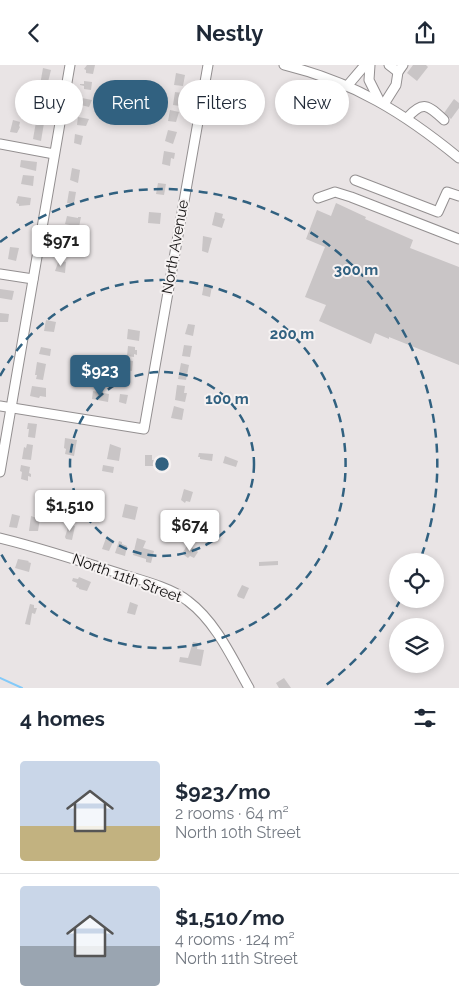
<!DOCTYPE html>
<meta charset="utf-8">
<style>
:root{--surface:#fff;--page:#f6f6f7;--text:#1f2937;--muted:#747a83;--line:#e0e1e3;--accent:#316180}
body{margin:0;font-family:Raleway,sans-serif;background:var(--page);color:var(--text);height:100vh;display:flex;flex-direction:column;font-size:19px;white-space:nowrap}
*{box-sizing:border-box;margin:0}
p{font-size:16px;color:var(--muted)}
.icon{flex:none;width:28px;height:28px;fill:none;stroke:currentColor;stroke-width:2;stroke-linecap:round;stroke-linejoin:round}
.map{position:relative;height:623px;overflow:hidden}
.details{display:flex;flex-direction:column;background:var(--surface);flex:1}
.details>*{flex:none}
.banner{position:absolute;left:15px;top:15px;width:430px;height:45px;display:flex;gap:10px}
.fabs{position:absolute;left:389px;top:488px;display:grid;gap:10px}
.fabs a{display:grid;place-items:center;width:55px;height:55px;border-radius:50%;background:var(--surface);box-shadow:0 2px 8px #0003;font-size:25px}
.price{position:absolute;translate:-50% -42px;padding:0 11px;border-radius:5px;background:#fff;color:#222;font-size:16px;line-height:32px;filter:drop-shadow(0 1px 2px #0008)}
.price::after{content:'';position:absolute;left:50%;top:30px;width:15px;height:11px;margin-left:-8px;background:inherit;clip-path:polygon(0 0,100% 0,50% 100%)}
.price.current{background:var(--accent);color:#fff}
ul{padding:0;list-style:none}
li{display:flex;align-items:center;gap:15px;height:125px;padding:0 20px}
li+li{border-top:1px solid var(--line)}
li span{display:grid;place-items:center;flex:none;width:140px;height:100px;border-radius:5px;color:#555}
li>.icon{margin-inline-start:auto}
span .icon{width:60px;height:60px;fill:#fffc;stroke-width:1}
li b{font-size:21px}
h2{display:flex;justify-content:space-between;align-items:center;height:60px;padding:0 20px;font-size:21px}
.chip{padding:0 18px;border-radius:22px;background:var(--surface);box-shadow:0 2px 8px #0003;font-size:18px;line-height:45px}
.chip.current{background:var(--accent);color:#fff}
header{display:flex;justify-content:space-between;align-items:center;height:65px;padding:0 20px;background:var(--surface);font-size:22px;font-weight:700}
.map>svg:first-child{display:block}
</style>
<header><svg class="icon" aria-label="back" viewBox="0 0 24 24"><path d="M15 5l-7 7 7 7"/></svg>Nestly<svg class="icon" aria-label="share" viewBox="0 0 24 24"><path d="M12 15V3M7 8l5-5 5 5M5 13v7h14v-7"/></svg></header>
<div class="map">
<svg width="459" height="623" viewBox="0 0 459 623">
<rect width="100%" height="100%" fill="#e9e4e5"/>
<g fill="none" stroke-linecap="round" stroke-linejoin="round">
<path stroke="#83caf9" stroke-width="2" d="M0 613 22 623"/>
</g>
<g fill="#c9c5c6">
<path d="M87 0H95L93 9 86 8V5L84 4Z"/>
<path d="M413 0H426L428 2 417 16 407 8Z"/>
<path d="M43 3 51 5 47 21 40 20Z"/>
<path d="M176 8 185 10 183 21 174 20Z"/>
<path d="M84 16 92 17 91 25 84 24V21L80 20V19H84Z"/>
<path d="M35 25 47 27 48 33 42 36 33 35Z"/>
<path d="M175 27 182 28 180 41 173 40Z"/>
<path d="M82 33 92 35 89 42 81 40Z"/>
<path d="M454 34 459 38V43L451 54 444 48Z"/>
<path d="M170 45 179 47 176 57 168 56Z"/>
<path d="M78 52 89 54 86 61 77 60Z"/>
<path d="M13 55 20 57 19 61 20 62 17 68 10 67Z"/>
<path d="M36 57 44 58 41 76 33 74Z"/>
<path d="M168 65 177 67 173 79 165 76Z"/>
<path d="M75 69 83 71 81 80 74 78Z"/>
<path d="M164 86 175 88 174 94 171 93 170 101 162 99Z"/>
<path d="M21 95 37 97 36 106 20 102Z"/>
<path d="M72 103 80 105 78 118 70 115Z"/>
<path d="M23 110 34 111 33 121 21 119Z"/>
<path d="M158 118 166 119 164 130 156 129Z"/>
<path d="M69 126 76 127 74 139 67 138Z"/>
<path d="M18 131 31 133 30 140 19 141V139L16 138Z"/>
<path d="M336 138 366 152 365 154 413 175 410 183 459 202V300L389 272V274L375 268 371 279 319 256 326 240 305 232 325 182 306 174 317 145 331 151Z"/>
<path d="M149 147 161 148 160 159 148 158Z"/>
<path d="M215 147 223 149 222 153 225 154 222 163 212 160Z"/>
<path d="M67 151 78 153V152H81L79 162 65 159Z"/>
<path d="M61 170 69 171 66 185 59 182Z"/>
<path d="M203 171 212 173 208 188 202 186Z"/>
<path d="M10 182 19 183 16 196 8 194Z"/>
<path d="M59 195 66 197 65 208 55 206Z"/>
<path d="M204 219 212 221 210 232 202 230Z"/>
<path d="M0 224 14 226 12 235 0 233Z"/>
<path d="M0 248 9 249 8 257H0Z"/>
<path d="M46 255 56 257 54 267 44 266Z"/>
<path d="M188 259 195 260 193 271 185 269Z"/>
<path d="M128 264 140 266 139 276 127 274Z"/>
<path d="M184 280 192 281 190 292 182 291Z"/>
<path d="M128 281 135 282V285H137V290L134 289V292L127 291Z"/>
<path d="M41 282 51 284 50 291 39 289Z"/>
<path d="M126 295 133 296 132 306 125 305Z"/>
<path d="M37 297 46 299 43 315 36 314 37 310H35Z"/>
<path d="M181 298 189 300 186 315 178 314Z"/>
<path d="M177 320 185 321 184 328H187L185 337 175 335Z"/>
<path d="M32 321 46 323V332L40 331 39 333 30 331Z"/>
<path d="M93 326 109 329 108 337 92 334Z"/>
<path d="M120 329 128 330 126 339 119 337Z"/>
<path d="M174 341 184 344 182 355 171 353Z"/>
<path d="M28 358 37 359 35 373 28 372 29 364H27Z"/>
<path d="M65 373 77 375 74 391 65 389 66 384 64 383Z"/>
<path d="M27 379 33 380 31 395 22 394 24 382 26 383Z"/>
<path d="M110 379 121 383 119 396 107 394Z"/>
<path d="M199 388 213 389 212 396 200 394V392H198Z"/>
<path d="M145 390H152V395H157V401H145Z"/>
<path d="M225 391 238 396 236 402 223 398Z"/>
<path d="M21 400 30 402 29 408 31 409V412L28 411V416L21 414 22 407 20 406Z"/>
<path d="M103 400 114 402 113 408 102 406Z"/>
<path d="M184 424 193 427 190 437 186 436 185 438 181 435Z"/>
<path d="M125 439 138 442 135 455 122 452Z"/>
<path d="M12 449 20 451 17 463 9 462Z"/>
<path d="M31 451 40 454 38 466H29Z"/>
<path d="M69 459 75 461 72 475 66 474 65 472Z"/>
<path d="M106 473 112 475 113 477 109 486 102 484Z"/>
<path d="M137 473 146 476 143 483 154 486 151 498 146 497V494L133 490Z"/>
<path d="M119 476 122 477V479L127 481 125 491 115 488Z"/>
<path d="M188 479 198 487 194 493 190 491 188 493 184 490 185 488 183 487Z"/>
<path d="M18 494 29 496 28 497 31 498 29 507 15 503Z"/>
<path d="M278 496V500L259 501V497Z"/>
<path d="M79 512 91 517 87 526 79 524V523L76 522 77 518 72 516 73 513 78 514Z"/>
<path d="M242 520 249 523 244 534 238 532 237 530Z"/>
<path d="M130 537 138 540 135 550 127 548Z"/>
<path d="M30 539 34 540V543H37L35 549 32 548 30 560 25 559Z"/>
<path d="M193 577 198 578 197 584 204 585 201 601 179 597 180 592 188 593Z"/>
<path d="M284 613 291 623H279L276 618Z"/>
</g>
<g fill="none" stroke-linecap="round" stroke-linejoin="round">
<g stroke="#938f90" stroke-width="11">
<g id="minor">
<path d="M284 0C354 17 404 48 459 93"/>
<path d="M370 0 369 15 380 37"/>
<path d="M389 0 398 7"/>
<path d="M348 20 365 0"/>
<path d="M384 39 396 20 398 7 403 0"/>
<path d="M407 53C423 35 428 40 444 55"/>
<path d="M0 79 54 89"/>
<path d="M355 115 438 147 447 127 459 131"/>
<path d="M318 133 335 127 351 132 459 174"/>
<path d="M0 209 33 214"/>
<path d="M0 341 144 364 208 0"/>
<path d="M0 407 70 0"/>
<path d="M0 473C41 483 81 496 121 509 141 515 172 523 188 536 216 557 232 593 249 623"/>
</g>
</g>
<use href="#minor" stroke="#fff" stroke-width="9"/>
</g>
<g fill="none" stroke="#316180" stroke-width="2.5" stroke-dasharray="9 6">
<circle cx="162" cy="399" r="92"/>
<path d="M0 311A184 184 0 1 1 0 487"/>
<path d="M401 534A275 275 0 0 1 322 623M0 177A275 275 0 0 1 420 495"/>
</g>
<g text-anchor="middle" dominant-baseline="central" stroke-width="4" stroke-linejoin="round" paint-order="stroke">
<g font-size="15" fill="#131111" stroke="#f6f2f2">
<text transform="translate(175 182) rotate(-80)">North Avenue</text>
<text transform="translate(127 513) rotate(20)">North 11th Street</text>
</g>
</g>
<circle cx="162" cy="399" r="8" fill="#316180" stroke="#f6f2f2" stroke-width="2.5"/>
<g font-size="15" text-anchor="middle" font-weight="bold" fill="#316180" stroke="#f6f2f2" stroke-width="4" stroke-linejoin="round" paint-order="stroke">
<text x="356" y="210">300 m</text>
<text x="292" y="274">200 m</text>
<text x="227" y="339">100 m</text>
</g>
</svg>
<div class="fabs">
<a><svg class="icon" aria-label="locate" viewBox="0 0 24 24"><circle cx="12" cy="12" r="6"/><path d="M12 2v4M12 18v4M2 12h4M18 12h4"/></svg></a>
<a><svg class="icon" aria-label="layers" viewBox="0 0 24 24"><path d="M12 4l9 5-9 5-9-5zM3 14l9 5 9-5"/></svg></a>
</div>
<b class="price" style="left:61px;top:202px">$971</b>
<b class="price current" style="left:100px;top:332px">$923</b>
<b class="price" style="left:70px;top:467px">$1,510</b>
<b class="price" style="left:190px;top:487px">$674</b>
<div class="banner">
<a class="chip">Buy</a>
<a class="chip current">Rent</a>
<a class="chip">Filters</a>
<a class="chip">New</a>
</div>
</div>
<section class="details">
<h2>4 homes<svg class="icon" aria-label="filters" viewBox="0 0 24 24"><path d="M4 7h16M4 17h16"/><circle cx="9" cy="7" r="2"/><circle cx="15" cy="17" r="2"/></svg></h2>
<ul>
<li><span style="background:linear-gradient(#c9d6e8 65%,#c2b280 0)"><svg class="icon" aria-label="home" viewBox="0 0 24 24"><path d="M3 11l9-7 9 7M6 9v11h12V9"/></svg></span><div><b>$923/mo</b><p>2 rooms · 64 m²</p><p>North 10th Street</p></div></li>
<li><span style="background:linear-gradient(#c9d6e8 60%,#9aa5b1 0)"><svg class="icon" aria-label="home" viewBox="0 0 24 24"><path d="M3 11l9-7 9 7M6 9v11h12V9"/></svg></span><div><b>$1,510/mo</b><p>4 rooms · 124 m²</p><p>North 11th Street</p></div></li>
</ul>
</section>
